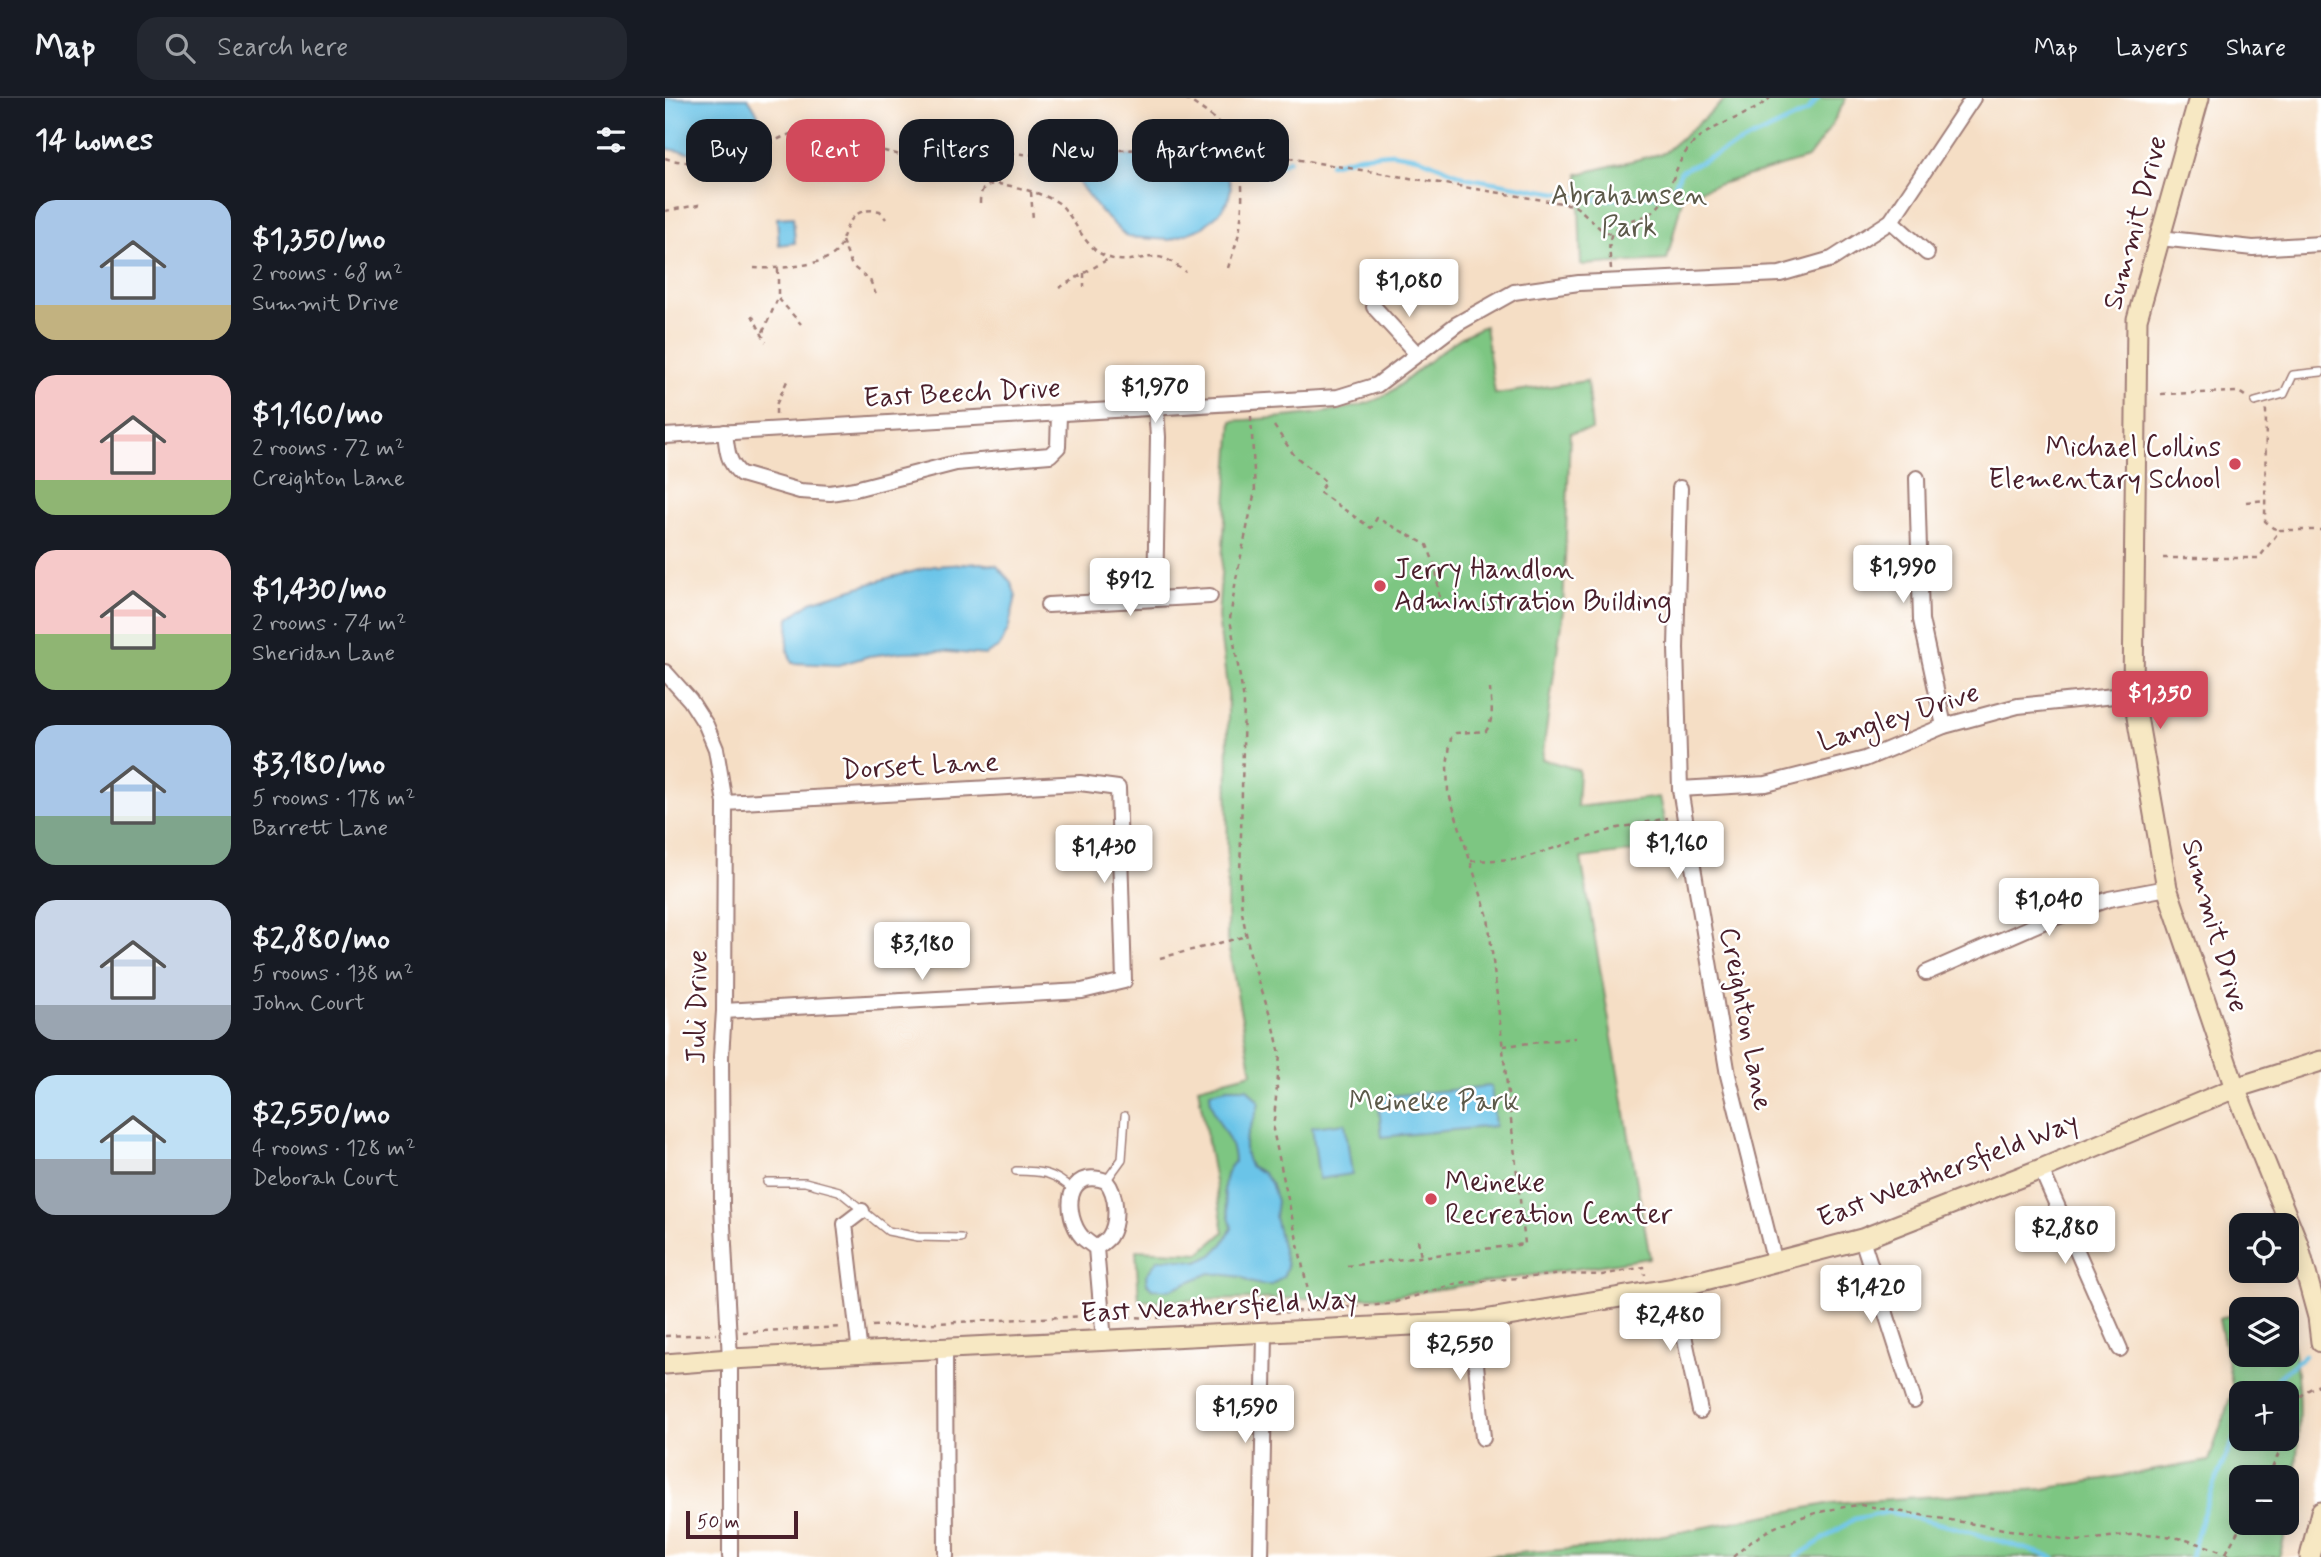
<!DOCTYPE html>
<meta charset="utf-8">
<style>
:root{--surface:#171b24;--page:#242831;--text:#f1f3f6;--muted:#9ea1a6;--line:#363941;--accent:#d1495b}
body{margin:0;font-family:Mynerve,sans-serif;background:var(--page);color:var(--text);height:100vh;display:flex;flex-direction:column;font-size:26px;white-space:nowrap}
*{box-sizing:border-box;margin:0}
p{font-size:23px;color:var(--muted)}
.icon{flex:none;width:38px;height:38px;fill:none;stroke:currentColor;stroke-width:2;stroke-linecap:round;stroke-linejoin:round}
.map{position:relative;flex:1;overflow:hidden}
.side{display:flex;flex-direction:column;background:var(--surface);width:665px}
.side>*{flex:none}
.banner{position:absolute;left:21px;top:21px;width:665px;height:63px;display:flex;gap:14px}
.controls{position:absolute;left:1564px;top:1115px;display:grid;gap:14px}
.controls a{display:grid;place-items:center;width:70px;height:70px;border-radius:14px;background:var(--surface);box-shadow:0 4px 18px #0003;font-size:35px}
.scale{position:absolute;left:21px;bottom:18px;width:112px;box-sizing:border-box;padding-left:7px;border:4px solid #4a1f2b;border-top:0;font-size:19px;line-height:24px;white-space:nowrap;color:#4a1f2b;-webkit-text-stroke:5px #fff;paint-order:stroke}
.price{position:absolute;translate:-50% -60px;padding:0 16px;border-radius:7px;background:#fff;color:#222;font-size:23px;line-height:46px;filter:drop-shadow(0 2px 4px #0008)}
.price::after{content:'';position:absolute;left:50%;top:42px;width:21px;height:16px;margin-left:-10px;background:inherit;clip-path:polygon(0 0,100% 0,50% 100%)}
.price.active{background:var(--accent);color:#fff}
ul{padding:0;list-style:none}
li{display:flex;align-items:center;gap:21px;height:175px;padding:0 35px}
li span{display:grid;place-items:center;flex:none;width:196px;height:140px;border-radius:21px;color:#555}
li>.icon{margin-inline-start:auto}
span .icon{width:84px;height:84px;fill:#fffc;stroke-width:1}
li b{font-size:30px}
h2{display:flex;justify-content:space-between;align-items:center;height:84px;padding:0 35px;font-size:30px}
.pill{padding:0 24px;border-radius:21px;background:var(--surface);box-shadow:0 4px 18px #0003;font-size:24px;line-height:63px}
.pill.active{background:var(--accent);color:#fff}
header{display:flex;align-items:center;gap:42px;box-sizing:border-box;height:98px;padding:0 35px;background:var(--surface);border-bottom:2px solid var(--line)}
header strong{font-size:33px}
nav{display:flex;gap:38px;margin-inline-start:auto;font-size:24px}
.search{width:490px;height:63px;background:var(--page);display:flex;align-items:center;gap:18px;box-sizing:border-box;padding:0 24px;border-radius:21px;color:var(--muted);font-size:26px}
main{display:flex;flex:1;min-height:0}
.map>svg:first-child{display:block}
</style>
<header>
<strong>Map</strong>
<div class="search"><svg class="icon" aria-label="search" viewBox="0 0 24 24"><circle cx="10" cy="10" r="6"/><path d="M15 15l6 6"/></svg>Search here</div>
<nav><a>Map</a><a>Layers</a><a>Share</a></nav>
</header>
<main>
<section class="side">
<h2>14 homes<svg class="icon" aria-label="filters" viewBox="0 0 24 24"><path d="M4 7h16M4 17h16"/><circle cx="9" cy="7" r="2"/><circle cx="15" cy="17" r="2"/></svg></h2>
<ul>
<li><span style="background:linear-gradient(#a9c7e8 75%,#c2b280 0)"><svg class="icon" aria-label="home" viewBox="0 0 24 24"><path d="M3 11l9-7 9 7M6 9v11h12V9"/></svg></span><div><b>$1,350/mo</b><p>2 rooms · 68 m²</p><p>Summit Drive</p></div></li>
<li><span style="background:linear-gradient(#f6c9c9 75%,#8fb573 0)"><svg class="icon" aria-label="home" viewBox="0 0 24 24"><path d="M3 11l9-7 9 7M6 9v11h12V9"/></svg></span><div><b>$1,160/mo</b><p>2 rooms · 72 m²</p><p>Creighton Lane</p></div></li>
<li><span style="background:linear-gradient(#f6c9c9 60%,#8fb573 0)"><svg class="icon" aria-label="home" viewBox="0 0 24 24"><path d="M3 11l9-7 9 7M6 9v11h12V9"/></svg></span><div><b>$1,430/mo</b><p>2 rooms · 74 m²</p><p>Sheridan Lane</p></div></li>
<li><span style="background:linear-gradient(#a9c7e8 65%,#7fa58c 0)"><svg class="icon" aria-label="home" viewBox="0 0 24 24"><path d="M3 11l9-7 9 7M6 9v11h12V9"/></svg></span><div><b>$3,180/mo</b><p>5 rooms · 178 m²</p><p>Barrett Lane</p></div></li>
<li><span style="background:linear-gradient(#c9d6e8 75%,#9aa5b1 0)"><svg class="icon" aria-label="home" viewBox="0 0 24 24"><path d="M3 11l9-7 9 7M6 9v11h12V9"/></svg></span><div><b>$2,880/mo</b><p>5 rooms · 138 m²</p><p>John Court</p></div></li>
<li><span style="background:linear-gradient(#bfe0f5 60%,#9aa5b1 0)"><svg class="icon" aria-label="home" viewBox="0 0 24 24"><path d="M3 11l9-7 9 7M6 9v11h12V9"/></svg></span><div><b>$2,550/mo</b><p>4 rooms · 128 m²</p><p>Deborah Court</p></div></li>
</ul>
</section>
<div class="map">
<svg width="1656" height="1459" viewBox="0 0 1656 1459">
<rect width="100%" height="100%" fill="#fff"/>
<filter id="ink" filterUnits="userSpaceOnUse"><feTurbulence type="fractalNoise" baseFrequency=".0143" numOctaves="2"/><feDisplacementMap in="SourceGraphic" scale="14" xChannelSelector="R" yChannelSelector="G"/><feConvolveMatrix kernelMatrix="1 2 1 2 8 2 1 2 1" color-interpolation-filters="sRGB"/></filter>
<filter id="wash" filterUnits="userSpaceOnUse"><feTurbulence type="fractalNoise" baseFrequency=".00686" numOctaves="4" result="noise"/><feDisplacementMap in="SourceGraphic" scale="28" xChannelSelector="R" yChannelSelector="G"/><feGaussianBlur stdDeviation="1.57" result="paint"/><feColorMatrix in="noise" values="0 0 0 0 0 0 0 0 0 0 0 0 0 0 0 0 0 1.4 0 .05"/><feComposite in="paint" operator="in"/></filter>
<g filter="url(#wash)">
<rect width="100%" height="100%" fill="#f5dec5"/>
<g fill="#7dc682" stroke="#647256" stroke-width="2" fill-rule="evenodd">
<path d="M1062 0H1181L1165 30 1143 60 1018 97 1002 162 916 167 913 76 999 55Z"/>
<path d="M820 228 830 296 922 283 927 332 905 335 898 512 877 661 914 672 912 709 994 699 1005 749 916 760 985 1160 720 1199 474 1203 471 1152 535 1155 559 1134 533 989 587 975 562 842 563 597 553 519 567 323C606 320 694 316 724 295 756 273 783 241 820 228Z"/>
<path d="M1577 1213V1256H1622V1227C1643 1289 1633 1397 1614 1459H795L936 1449 1167 1405 1378 1391 1544 1363 1568 1291 1554 1221ZM1577 1295H1622V1340H1577ZM1577 1379H1622V1424H1577Z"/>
</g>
<g fill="#6ac4e8" stroke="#5a728a" stroke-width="2">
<path d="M0 0H83C93 14 99 25 94 42 67 56 29 58 0 50Z"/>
<path d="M434 58H558L566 90 563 103 554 115 537 130 505 142 462 139 436 114 412 83 408 71 411 64Z"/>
<path d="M128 119 130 145 114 147 112 120Z"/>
<path d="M316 465 332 468 346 484 351 498 343 532 334 549 320 557 273 553 236 554 204 558 174 567 127 565 122 550 124 520 146 504 223 480 269 468Z"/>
<path d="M826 988 830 1028 717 1039 713 999Z"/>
<path d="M563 990H582L594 1004C590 1031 571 1039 585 1068L598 1075 606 1085 612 1103 610 1119 622 1168 619 1178 607 1187H596L584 1184 577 1179 545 1175 504 1192 487 1191 482 1185 481 1177 493 1162 508 1160 533 1164 547 1157 558 1146 567 1130C562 1107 551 1083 569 1064 569 1036 544 1021 545 994Z"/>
<path d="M680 1025 687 1076 654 1081 647 1029Z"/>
</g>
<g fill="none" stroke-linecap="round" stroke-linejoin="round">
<g stroke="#6ac4e8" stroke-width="4.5">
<path d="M665 66 695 58 726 55 753 59 803 80 935 102 992 97"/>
<path d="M600 76 624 62"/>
<path d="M1010 87 1016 73 1142 14 1153 0"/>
<path d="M1595 1295 1640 1257"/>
<path d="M1131 1459 1189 1421 1224 1414 1288 1429 1388 1459"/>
<path d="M1526 1459C1537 1413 1554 1369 1577 1327"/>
</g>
</g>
</g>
<g filter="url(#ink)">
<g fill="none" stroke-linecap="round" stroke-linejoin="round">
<g stroke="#a07e78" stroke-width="10">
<g id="lane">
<path d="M1590 304 1619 296 1628 277 1656 274"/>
<path d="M351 1073C377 1073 388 1074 408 1092"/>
<path d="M441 1083 457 1061 460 1018"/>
<path d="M102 1084H140L174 1093 223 1133 253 1139 296 1140"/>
</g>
</g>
<g stroke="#a07e78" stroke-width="18">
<g id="street">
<path d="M1226 123 1262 155"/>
<path d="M1495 140 1588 150 1656 146"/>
<path d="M709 209 752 256"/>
<path d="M60 334C62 351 62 364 76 376L135 393 165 395 190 391 291 365 385 357 393 349 394 316"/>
<path d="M0 338 673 299 712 287 792 226 849 194 914 185 1115 176 1167 161 1226 123 1308 0"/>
<path d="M1252 380 1256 522 1279 628"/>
<path d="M1015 390 1011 550 1015 691 1063 977 1110 1165"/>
<path d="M490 501 493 339 491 310"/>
<path d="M383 507 545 498"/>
<path d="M0 574 25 602 41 627 51 651 60 705 59 913 56 959 57 1108 65 1261V1459"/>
<path d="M1015 691 1101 686 1200 661 1279 628 1353 608 1468 596"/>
<path d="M1261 875 1380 823 1444 801 1502 790"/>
<path d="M59 913 417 893 459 883 453 690 415 685 60 705"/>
<path d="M1376 1071 1455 1251"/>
<path d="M1197 1141 1249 1303"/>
<path d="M431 1150C435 1147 441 1143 444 1139 454 1124 452 1096 441 1083 400 1068 398 1117 417 1139 421 1143 427 1147 431 1150L439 1243"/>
<path d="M1009 1190 1035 1313"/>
<path d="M807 1224 818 1340"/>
<path d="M280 1251 281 1459"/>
<path d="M195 1256 180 1126 197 1113"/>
<path d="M596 1459 600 1235"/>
</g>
</g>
<g stroke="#a07e78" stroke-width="23">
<g id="secondary">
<path d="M1534 0 1472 221 1468 596 1502 790 1570 990 1633 1146 1653 1219 1656 1244"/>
<path d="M0 1266 65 1261 807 1224 1009 1190 1197 1141 1376 1071 1570 990 1656 963"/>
<path d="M1645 1459 1656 1414"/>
</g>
</g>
<g stroke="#a07e78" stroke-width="2.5" stroke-dasharray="5 5" stroke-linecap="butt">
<path d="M520 0C532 8 545 16 555 26 580 50 579 97 575 129 573 143 567 157 563 170"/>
<path d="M0 60C19 67 74 67 92 58 97 55 100 51 104 47 115 39 127 35 139 32L277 68 305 65 341 55 389 58 415 53 524 50 575 52 908 107C922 115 930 130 945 136"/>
<path d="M366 94 368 122"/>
<path d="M315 105C315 97 316 90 324 87 335 82 386 98 395 106 412 123 417 147 440 158 462 169 481 155 498 160 506 162 514 170 521 174"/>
<path d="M0 113 39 106"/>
<path d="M177 143 187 168 205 182 211 197"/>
<path d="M89 170C109 171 160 169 173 152 176 149 176 145 177 142 184 121 191 109 215 113L221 121"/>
<path d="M113 171V200L136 226"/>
<path d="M946 171C944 143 939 130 970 121 977 119 984 118 989 113 1007 96 1008 70 1023 51 1043 25 1082 21 1105 0"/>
<path d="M419 175V189"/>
<path d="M394 190 445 160"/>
<path d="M87 217 101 244"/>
<path d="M98 234 113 200"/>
<path d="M1496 296 1574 294 1580 298"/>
<path d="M1600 312 1601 313 1600 423 1608 430 1615 432"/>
<path d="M111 316V307L122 283"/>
<path d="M586 318 590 393 571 481 565 521 579 603 575 781 577 814 585 856 609 929 615 957 608 1032 647 1211"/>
<path d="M609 328 629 357 661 384 654 394 706 430 712 420 762 447 771 470 775 508 747 506"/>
<path d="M1581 404 1601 402"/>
<path d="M1498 460H1594L1615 432H1656"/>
<path d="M806 763 855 761 953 730 1003 720"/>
<path d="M495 860 582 838"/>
<path d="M838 948 910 940"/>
<path d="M808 1084 852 1079"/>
<path d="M753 1142 756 1159"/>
<path d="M682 1168 860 1146 823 819 783 693 782 668 786 640 791 635 821 633C830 620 826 606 825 591"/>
<path d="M610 1215 724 1206 793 1185 901 1176 937 1177 979 1169 980 1177"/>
<path d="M452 1219 509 1220"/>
<path d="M207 1228 421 1218"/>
<path d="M78 1234 176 1229"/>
<path d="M0 1238 51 1236"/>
<path d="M1622 1337C1630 1314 1629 1293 1656 1287"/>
<path d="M1603 1379 1621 1340"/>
<path d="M1561 1455 1578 1424"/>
<path d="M1068 1459C1078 1450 1088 1442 1099 1435 1121 1421 1169 1409 1196 1407L1410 1443C1429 1442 1446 1438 1464 1437 1502 1433 1535 1445 1570 1459"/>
</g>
<use href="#lane" stroke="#fff" stroke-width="7"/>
<use href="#street" stroke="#fff" stroke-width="14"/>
<use href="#secondary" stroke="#f7e8c3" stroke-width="19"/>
</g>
</g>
<g fill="#d1495b" stroke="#fff" stroke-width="2.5">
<circle cx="1570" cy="366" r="7"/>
<circle cx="715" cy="488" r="7"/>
<circle cx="766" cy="1101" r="7"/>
</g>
<g text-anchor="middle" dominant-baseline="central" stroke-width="5" stroke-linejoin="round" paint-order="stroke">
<g font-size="28" fill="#5c5949" stroke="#fff">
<text x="964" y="98">Abrahamsen<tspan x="964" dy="32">Park</tspan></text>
<text x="769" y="1004">Meineke Park</text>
</g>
<g font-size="28" fill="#4a1f2b" stroke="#fff">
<text transform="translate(1471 125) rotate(-75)">Summit Drive</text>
<text transform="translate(297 296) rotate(-3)">East Beech Drive</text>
<text transform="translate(1234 620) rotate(-18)">Langley Drive</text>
<text transform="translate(255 669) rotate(-3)">Dorset Lane</text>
<text transform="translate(1549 828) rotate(74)">Summit Drive</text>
<text transform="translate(33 909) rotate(-89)">Juli Drive</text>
<text transform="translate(1080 921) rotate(79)">Creighton Lane</text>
<text transform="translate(1283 1073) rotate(-21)">East Weathersfield Way</text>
<text transform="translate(554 1209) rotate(-3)">East Weathersfield Way</text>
</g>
<g font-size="28" fill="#4a1f2b" stroke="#fff" text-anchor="start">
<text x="1556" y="350" text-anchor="end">Michael Collins<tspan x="1556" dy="32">Elementary School</tspan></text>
<text x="729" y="472">Jerry Handlon<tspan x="729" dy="32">Administration Building</tspan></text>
<text x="780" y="1085">Meineke<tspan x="780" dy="32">Recreation Center</tspan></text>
</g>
</g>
</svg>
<div class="controls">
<a><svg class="icon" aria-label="locate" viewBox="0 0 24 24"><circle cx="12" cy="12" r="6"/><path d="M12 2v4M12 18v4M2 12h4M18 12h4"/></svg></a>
<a><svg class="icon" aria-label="layers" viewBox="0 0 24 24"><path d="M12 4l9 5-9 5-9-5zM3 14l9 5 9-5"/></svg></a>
<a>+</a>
<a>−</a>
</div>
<div class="scale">50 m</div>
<b class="price" style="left:744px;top:221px">$1,080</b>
<b class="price" style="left:490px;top:327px">$1,970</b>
<b class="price" style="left:1238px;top:507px">$1,990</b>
<b class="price" style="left:465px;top:520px">$912</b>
<b class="price active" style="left:1495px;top:633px">$1,350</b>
<b class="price" style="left:1012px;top:783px">$1,160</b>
<b class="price" style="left:439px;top:787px">$1,430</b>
<b class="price" style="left:1384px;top:840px">$1,040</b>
<b class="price" style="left:257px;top:884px">$3,180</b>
<b class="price" style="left:1400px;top:1168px">$2,880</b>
<b class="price" style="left:1206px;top:1227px">$1,420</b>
<b class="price" style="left:1005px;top:1255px">$2,480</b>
<b class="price" style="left:795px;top:1284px">$2,550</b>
<b class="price" style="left:580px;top:1347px">$1,590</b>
<div class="banner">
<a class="pill">Buy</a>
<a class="pill active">Rent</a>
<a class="pill">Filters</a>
<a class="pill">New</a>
<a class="pill">Apartment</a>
</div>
</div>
</main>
